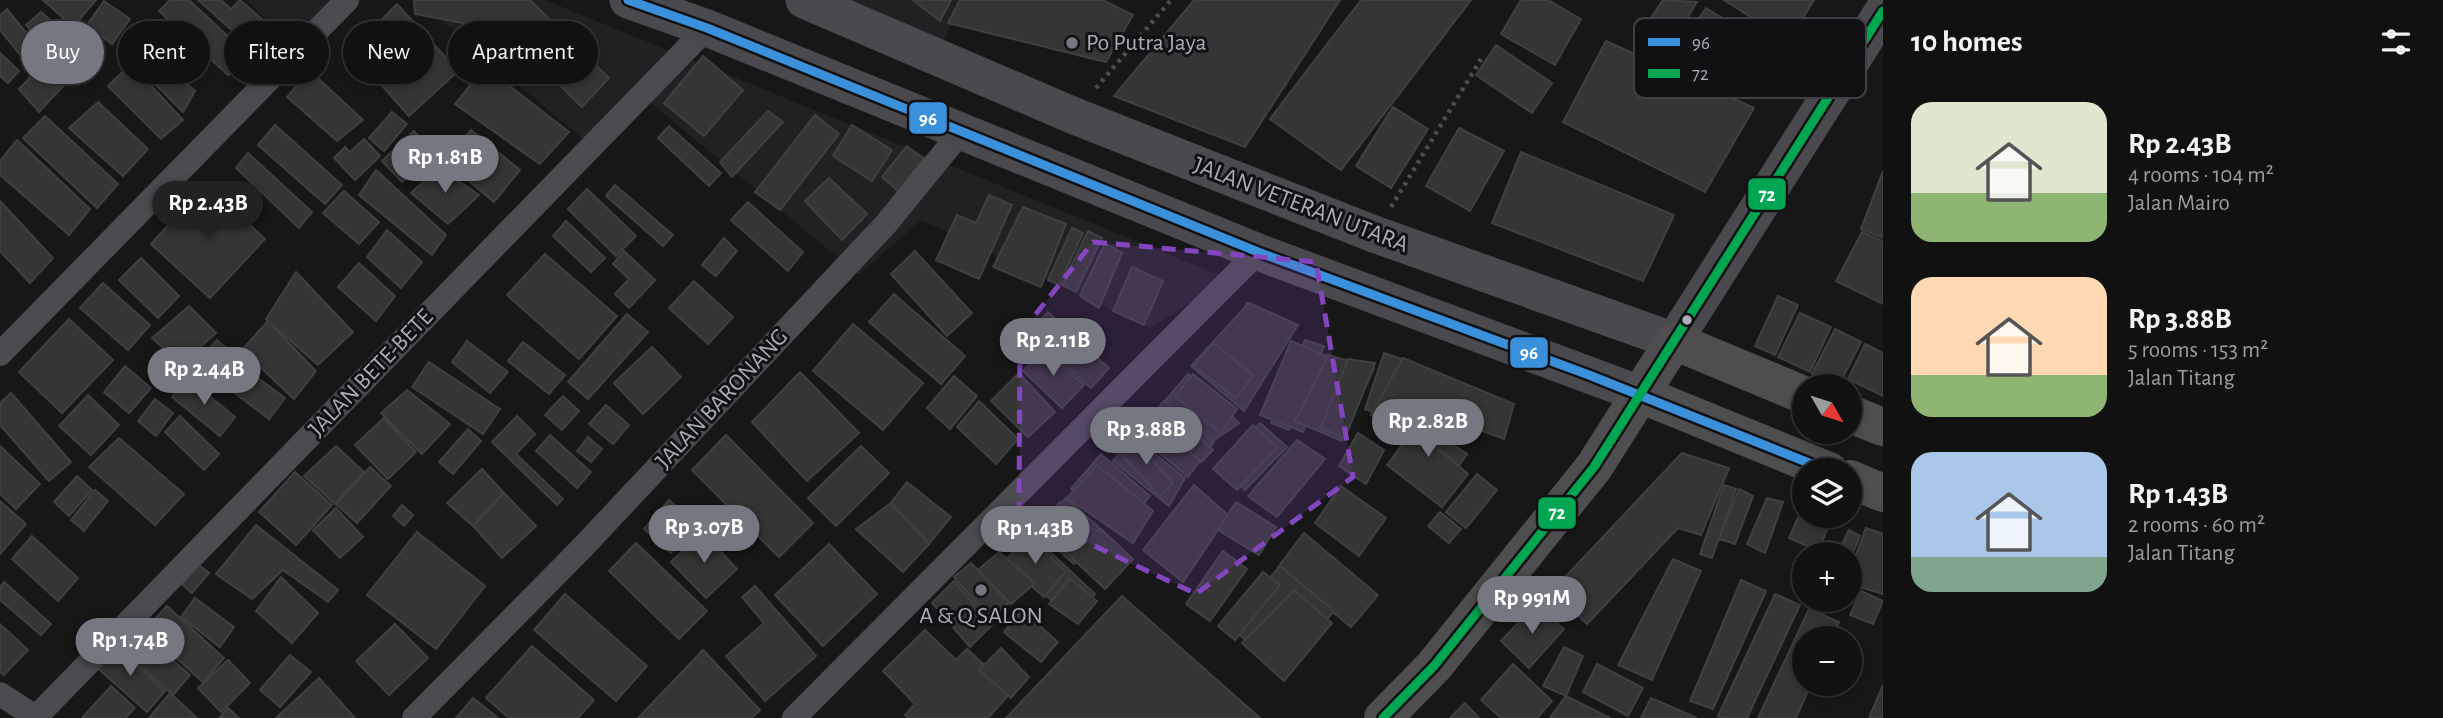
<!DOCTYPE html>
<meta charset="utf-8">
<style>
:root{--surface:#111;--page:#1e1f1f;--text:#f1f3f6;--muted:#9c9d9f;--line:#303131;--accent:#757880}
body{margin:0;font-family:"Alegreya Sans",sans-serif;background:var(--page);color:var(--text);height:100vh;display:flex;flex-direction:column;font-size:26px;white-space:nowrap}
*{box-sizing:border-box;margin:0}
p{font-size:23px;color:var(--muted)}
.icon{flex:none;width:38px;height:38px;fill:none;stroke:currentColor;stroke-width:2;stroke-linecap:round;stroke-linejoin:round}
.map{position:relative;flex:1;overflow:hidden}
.side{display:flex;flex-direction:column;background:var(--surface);width:560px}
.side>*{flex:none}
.guide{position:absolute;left:21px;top:21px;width:665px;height:63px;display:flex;gap:14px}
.needle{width:46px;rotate:129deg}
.controls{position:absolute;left:1792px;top:374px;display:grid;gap:14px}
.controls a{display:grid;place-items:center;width:70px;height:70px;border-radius:50%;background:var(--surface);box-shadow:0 4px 10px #0003,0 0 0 2px var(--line);font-size:35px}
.price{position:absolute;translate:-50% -60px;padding:0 16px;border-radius:24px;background:var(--accent);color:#fff;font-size:23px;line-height:46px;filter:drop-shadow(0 2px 4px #0008)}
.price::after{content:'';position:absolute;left:50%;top:42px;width:21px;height:16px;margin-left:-10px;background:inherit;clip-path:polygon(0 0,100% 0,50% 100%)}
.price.selected{background:#222;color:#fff}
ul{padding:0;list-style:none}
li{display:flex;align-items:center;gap:21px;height:175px;padding:0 28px}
li span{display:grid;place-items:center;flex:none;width:196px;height:140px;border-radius:21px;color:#555}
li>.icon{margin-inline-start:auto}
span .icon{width:84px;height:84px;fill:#fffc;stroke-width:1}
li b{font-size:30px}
h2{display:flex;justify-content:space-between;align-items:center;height:84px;padding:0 28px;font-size:30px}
.chip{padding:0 24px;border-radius:32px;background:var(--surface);box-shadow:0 4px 10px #0003,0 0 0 2px var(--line);font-size:24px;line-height:63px}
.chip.selected{background:var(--accent);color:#fff}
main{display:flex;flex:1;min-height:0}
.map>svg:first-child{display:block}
</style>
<main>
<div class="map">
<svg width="1883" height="718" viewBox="0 0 1883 718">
<rect width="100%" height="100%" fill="#171717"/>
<g fill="#212123">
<path d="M246 0H362L308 58Z"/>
<path d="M418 0H545L1229 279 1151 328 921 220 859 275 639 93 584 140Z"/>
<path d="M847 0H963L943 42Z"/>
</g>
<g fill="#353536" stroke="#3f4043" stroke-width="2">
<path d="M43 0H96L73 27Z"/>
<path d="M170 0H189L247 54 228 75 159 11Z"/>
<path d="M198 0H221L231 9 240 0 279 34 260 55Z"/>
<path d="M414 0H530L609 78 582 107 504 31 415 14Z"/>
<path d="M913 0H951L940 21Z"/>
<path d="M960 0H1103L1133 15 1106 62 948 23Z"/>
<path d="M1194 0H1340L1245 147 1114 96Z"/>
<path d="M1361 0H1471L1341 170 1270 119Z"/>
<path d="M1521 0H1548L1581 19 1555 65 1501 34Z"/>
<path d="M1663 0 1697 2 1676 36 1648 22Z"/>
<path d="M1724 0H1814L1788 41Z"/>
<path d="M104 1 130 19 112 44 87 25Z"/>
<path d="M397 4 458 71 409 116 351 51Z"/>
<path d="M1706 8 1777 52 1754 89 1680 47Z"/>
<path d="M7 9 40 50 25 61 0 30V15Z"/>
<path d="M41 12 92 55 39 112 19 89 54 52 26 25Z"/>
<path d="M159 30 172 43 158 59 195 91 183 112 132 61Z"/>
<path d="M1606 41 1754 108 1705 192 1563 122Z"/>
<path d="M1496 45 1552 83 1532 113 1476 75Z"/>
<path d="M0 53 19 71 8 83 0 76Z"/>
<path d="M703 56 743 90 704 136 664 103Z"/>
<path d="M131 64 183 120 161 139 108 86Z"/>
<path d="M485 67 569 132 540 164 455 104Z"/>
<path d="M310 71 363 120 337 141 287 97Z"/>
<path d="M98 102 148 149 123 176 69 128Z"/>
<path d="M1393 107 1428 129 1391 188 1356 166Z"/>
<path d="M768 111 783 122 732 177 720 162Z"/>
<path d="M392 112 407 124 384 151 369 138Z"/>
<path d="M815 115 839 134 780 210 755 192Z"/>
<path d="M45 116 118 184 97 208 23 138Z"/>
<path d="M275 125 342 185 325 204 258 145Z"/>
<path d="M852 125 892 150 872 181 833 156Z"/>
<path d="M669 126 721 173 709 186 658 138Z"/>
<path d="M1459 128 1504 151 1470 211 1426 186Z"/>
<path d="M471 130 520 170 494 202 445 161Z"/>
<path d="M414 131 434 152 402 182 382 161Z"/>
<path d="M364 139 380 156 355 180 334 158 345 147 350 152Z"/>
<path d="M17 140 90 209 69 235 0 175V161Z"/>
<path d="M907 146 924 159 898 191 882 177Z"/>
<path d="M1521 152 1674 215 1643 281 1492 223Z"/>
<path d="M248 153 312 212 299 228 236 168Z"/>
<path d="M439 167 479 195 448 224 411 193Z"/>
<path d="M376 170 446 235 432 255 359 195Z"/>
<path d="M1883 171V238L1861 229Z"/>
<path d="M829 178 867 214 842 240 805 201Z"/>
<path d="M206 184 265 239 210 298 151 244Z"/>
<path d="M615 185 673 235 663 246 606 196Z"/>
<path d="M587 189 636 236 616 256 568 209Z"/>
<path d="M344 191 379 222 359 244 323 213Z"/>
<path d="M989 195 1012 205 979 279 936 260 957 215 976 223Z"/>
<path d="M0 201 53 258 30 283 0 251Z"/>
<path d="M748 202 803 252 788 271 731 220Z"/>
<path d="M1023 207 1066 224 1041 287 993 267Z"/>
<path d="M566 221 605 258 591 272 553 236Z"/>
<path d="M1072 228 1083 233 1059 285 1048 280Z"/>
<path d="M387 230 422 262 401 288 367 257Z"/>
<path d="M1088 231 1102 238 1076 292 1062 285Z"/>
<path d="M1862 232 1883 241V304L1836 281Z"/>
<path d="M724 238 737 251 716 276 702 265Z"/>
<path d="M1105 243 1122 253 1099 308 1080 296Z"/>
<path d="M624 251 655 280 629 308 615 294 629 279 613 264Z"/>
<path d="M915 251 972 313 947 336 891 274Z"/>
<path d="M545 254 617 316 579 359 507 295Z"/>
<path d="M141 258 179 296 158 318 119 280Z"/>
<path d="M359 263 395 296 376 321 338 287Z"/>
<path d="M1132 267 1163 281 1144 325 1113 311Z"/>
<path d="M296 272 353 332 318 365 266 319Z"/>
<path d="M694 281 733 317 708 344 669 308Z"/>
<path d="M103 283 150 325 128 350 80 308Z"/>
<path d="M894 294 965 356 941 384 869 322Z"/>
<path d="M1778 296 1798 305 1775 355 1755 346Z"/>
<path d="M1247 303 1283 321 1266 356 1229 338Z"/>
<path d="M1249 303 1298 325 1244 411 1191 366Z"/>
<path d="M189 306 216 333 181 364 152 338Z"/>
<path d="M1048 312 1109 368 1091 388 1029 332Z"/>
<path d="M1800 313 1831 327 1810 372 1778 357Z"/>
<path d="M627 314 648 332 588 399 568 382Z"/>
<path d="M69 319 113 360 62 413 19 372Z"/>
<path d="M268 321 316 371 294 399 242 350Z"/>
<path d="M853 324 923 383 883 430 813 371Z"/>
<path d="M1835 329 1861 342 1838 387 1812 374Z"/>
<path d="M217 340 240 361 218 385 196 364Z"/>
<path d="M1305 340 1324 346 1289 430 1271 423Z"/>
<path d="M467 341 508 372 490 393 452 362Z"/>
<path d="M1291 341 1333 359 1303 432 1260 415Z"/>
<path d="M523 342 565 375 549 394 508 361Z"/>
<path d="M1213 343 1253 375 1236 398 1194 366Z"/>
<path d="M1865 344 1883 353V396L1848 379Z"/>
<path d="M652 347 681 377 643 414 614 383Z"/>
<path d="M1044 349 1084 385 1062 408 1023 371Z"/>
<path d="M1384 353 1419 365 1401 421 1365 409Z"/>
<path d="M1328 355 1374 368 1342 441 1295 421Z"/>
<path d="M1403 358 1514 404 1504 439 1412 405 1402 430 1371 415Z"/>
<path d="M1348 359 1375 363 1345 438 1321 428Z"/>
<path d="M429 362 500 409 483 434 412 387Z"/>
<path d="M125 366 151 388 129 413 104 392Z"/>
<path d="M247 370 285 398 269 419 232 391Z"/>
<path d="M800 372 859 433 807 481 752 422Z"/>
<path d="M1019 373 1055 412 1028 437 991 401Z"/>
<path d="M1188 374 1239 423 1213 441 1165 401Z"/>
<path d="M1193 374 1237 409 1221 433 1175 396Z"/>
<path d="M954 376 977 396 950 429 927 408Z"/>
<path d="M187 378 235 417 220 436 172 397Z"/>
<path d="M407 390 450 424 422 454 381 413Z"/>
<path d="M11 393 71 462 49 481 0 425V403Z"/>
<path d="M88 395 119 425 91 455 59 426Z"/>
<path d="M563 396 579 411 562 430 545 415Z"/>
<path d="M155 399 173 413 156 436 138 421Z"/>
<path d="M979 401 1018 439 996 464 957 427Z"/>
<path d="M1164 401 1214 442 1188 477 1137 434Z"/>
<path d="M606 405 629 425 613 444 589 424Z"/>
<path d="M1170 408 1213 450 1201 462 1158 422Z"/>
<path d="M180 416 219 454 204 470 165 432Z"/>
<path d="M517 416 535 434 516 454 563 499 557 505 492 442Z"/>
<path d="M384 418 416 452 388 479 355 445Z"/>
<path d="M1418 421 1467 454 1438 497 1389 463Z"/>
<path d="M1260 423 1287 447 1245 490 1218 464Z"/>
<path d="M1253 425 1277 447 1237 490 1213 469Z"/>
<path d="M468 429 481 441 453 474 439 462Z"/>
<path d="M1416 430 1468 474 1442 507 1387 465Z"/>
<path d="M1358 433 1384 450 1366 484 1339 466Z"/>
<path d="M550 435 591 472 577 488 536 451Z"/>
<path d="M726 435 813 523 779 557 692 470Z"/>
<path d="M1133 436 1185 478 1169 506 1113 461Z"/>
<path d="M588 437 602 449 591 462 577 451Z"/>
<path d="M1131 437 1173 483 1160 496 1120 453Z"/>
<path d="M119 438 184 494 155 525 89 467Z"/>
<path d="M1297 440 1325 459 1277 517 1248 496Z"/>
<path d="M0 446 40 484 16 509 0 494Z"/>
<path d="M336 446 364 472 335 504 304 476Z"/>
<path d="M861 446 889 473 836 526 808 498Z"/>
<path d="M1682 453 1729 468 1701 535 1678 528 1587 624 1552 591Z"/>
<path d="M1101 454 1150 496 1120 531 1071 489Z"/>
<path d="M1097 465 1153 511 1133 543 1067 498Z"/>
<path d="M370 467 391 486 357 523 336 504Z"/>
<path d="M482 469 504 493 473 526 447 503Z"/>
<path d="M295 472 332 505 296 545 259 512Z"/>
<path d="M1477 474 1497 490 1466 528 1446 512Z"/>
<path d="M77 476 92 490 69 516 54 502Z"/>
<path d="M907 482 951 517 929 544 891 503Z"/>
<path d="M1194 485 1228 515 1183 582 1143 550Z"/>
<path d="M1724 485 1736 489 1712 558 1700 554Z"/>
<path d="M1341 486 1386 518 1359 556 1315 523Z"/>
<path d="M1739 489 1753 496 1735 544 1719 539Z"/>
<path d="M95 490 108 501 84 531 71 520Z"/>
<path d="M504 493 536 526 502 558 473 526Z"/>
<path d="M1066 498 1103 531 1074 564 1037 531Z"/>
<path d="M1767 498 1783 502 1765 553 1747 544Z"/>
<path d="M669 500 696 524 671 553 644 529Z"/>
<path d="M0 501 26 524 0 554Z"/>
<path d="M1060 502 1093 529 1070 556 1036 531Z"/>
<path d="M1236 502 1276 527 1259 555 1218 530Z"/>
<path d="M891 503 929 544 903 572 856 529Z"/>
<path d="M402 505 413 515 404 526 393 516Z"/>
<path d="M336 508 363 537 340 558 313 530Z"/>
<path d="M1801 511 1804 516 1829 525 1818 551 1789 538Z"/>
<path d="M1440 512 1461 529 1449 543 1428 526Z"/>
<path d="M256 525 338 590 328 602 283 570 252 599 216 574Z"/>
<path d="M1100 528 1133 559 1105 589 1072 558Z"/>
<path d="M1866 528 1883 534V594L1850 584V571Z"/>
<path d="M1849 530 1860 536 1850 559V555H1837Z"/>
<path d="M417 532 485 586 436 649 367 595Z"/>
<path d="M702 532 737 569 706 598 671 562Z"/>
<path d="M1304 533 1378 595 1351 627 1278 567Z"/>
<path d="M1032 535 1095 594 1072 620 1009 560Z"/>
<path d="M32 536 78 578 58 601 12 559Z"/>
<path d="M1027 536 1066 571 1044 597 1004 562Z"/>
<path d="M636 543 707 611 679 639 609 571Z"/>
<path d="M829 544 877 594 823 646 775 595Z"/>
<path d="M1223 551 1247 569 1210 621 1186 604Z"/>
<path d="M999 552 1035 583 1011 604 978 570Z"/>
<path d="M1673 559 1701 571 1652 680 1618 665Z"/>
<path d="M195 562 209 573 192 593 178 581Z"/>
<path d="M971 563 1009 603 990 619 954 577Z"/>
<path d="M1280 566 1334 611 1282 671 1229 626Z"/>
<path d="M1263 572 1280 585 1235 640 1218 626Z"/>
<path d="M281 577 318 613 292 643 256 611Z"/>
<path d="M1070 578 1097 601 1078 624 1049 604Z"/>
<path d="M1741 580 1766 591 1713 709 1690 701Z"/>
<path d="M954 581 992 625 970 647 932 603Z"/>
<path d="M4 582 51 624 41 635 0 600V587Z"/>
<path d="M755 586 816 656 765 701 726 656 764 623 742 597Z"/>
<path d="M1294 590 1332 623 1284 681 1242 643Z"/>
<path d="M1861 591 1883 601 1873 624 1850 615Z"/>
<path d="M565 594 647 666 616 701 534 630Z"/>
<path d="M1775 594 1800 605 1747 718H1723L1718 716Z"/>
<path d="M1122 596 1260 718H1006Z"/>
<path d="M195 598 234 627 220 647 181 617Z"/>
<path d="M1536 604 1564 629 1529 668 1501 641Z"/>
<path d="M167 606 224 658 203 682 145 630Z"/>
<path d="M1809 609 1839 622 1831 639H1804V684H1811L1796 718H1758Z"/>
<path d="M1022 610 1058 642 1041 662 1004 632Z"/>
<path d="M0 624 28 650 4 675 0 672Z"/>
<path d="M395 624 428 658 389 695 356 661Z"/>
<path d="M138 630 190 675 173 695 121 649Z"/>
<path d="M925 630 956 660 967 649 1012 691 988 718H908L905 715 915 704 883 671Z"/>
<path d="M114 645 165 691 147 712 95 666Z"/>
<path d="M532 646 594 700 578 718H509L486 698Z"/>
<path d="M1564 647 1583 656 1566 696 1543 686Z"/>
<path d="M1001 648 1029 677 1011 698 979 670Z"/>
<path d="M703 650 760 710 752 718H638Z"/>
<path d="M290 655 311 672 280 707 260 690Z"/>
<path d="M228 660 250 683 221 712 198 688Z"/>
<path d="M1513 664 1552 701 1537 718H1501L1481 700Z"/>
<path d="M1597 664 1643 688 1628 716 1583 692Z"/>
<path d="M319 678 355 718H276Z"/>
<path d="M1883 685V718H1869Z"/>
<path d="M111 686 135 708 125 718H82Z"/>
<path d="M170 693 197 718H149Z"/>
<path d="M1566 696 1610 718H1550Z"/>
<path d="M473 698 498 718H456Z"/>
<path d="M1651 698 1697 718H1641Z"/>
<path d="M1465 703 1479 718H1450Z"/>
<path d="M228 708 239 718H219Z"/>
</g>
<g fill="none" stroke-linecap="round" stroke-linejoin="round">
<g stroke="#4d4e52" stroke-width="4.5" stroke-dasharray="3.5 5" stroke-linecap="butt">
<path d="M1096 88 1171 0"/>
<path d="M1391 207 1481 59"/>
</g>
<g stroke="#4b4c50" stroke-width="24">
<path d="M0 354 347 0"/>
<path d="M0 694 37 718"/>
<path d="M35 718 707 28"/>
<path d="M414 718 582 548 886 224 961 132"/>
<path d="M794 718 1258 252"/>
</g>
<g stroke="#4a4a4e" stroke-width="37">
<path d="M628 0 707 28 1258 252 1640 394"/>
<path d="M804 0 1072 115 1374 234 1674 341 1883 11"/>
</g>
<g stroke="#4e4e51" stroke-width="38">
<path d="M1640 394 1829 471"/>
<path d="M1850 414 1883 427"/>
<path d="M1850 479 1883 493"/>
<path d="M1383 718 1434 666 1594 467 1674 341 1804 395"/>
</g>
<g stroke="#111113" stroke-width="14">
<path id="bus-1" d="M628 0 707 28 1258 252 1589 375 1829 471"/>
</g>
<g stroke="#111113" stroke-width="14">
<path id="bus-2" d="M1383 718 1434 666 1594 467 1883 11"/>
</g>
<use href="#bus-1" stroke="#3a90db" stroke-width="9"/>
<use href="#bus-2" stroke="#00a651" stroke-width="9"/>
</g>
<path fill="#8446be" fill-opacity="0.2" stroke="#8446be" stroke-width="5" stroke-dasharray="14 9" stroke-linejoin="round" d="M1093 242 1316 262 1353 477 1196 594 1019 510 1020 334Z"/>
<g fill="#757880" stroke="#111113" stroke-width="2.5">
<circle cx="1072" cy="43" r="7"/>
<circle cx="981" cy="590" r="7"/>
</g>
<circle fill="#a8adb8" stroke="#111113" stroke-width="2.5" cx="1687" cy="320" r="6"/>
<g text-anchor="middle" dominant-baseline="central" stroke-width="6" stroke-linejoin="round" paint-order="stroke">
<g font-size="24" fill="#a8adb8" stroke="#111113" text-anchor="start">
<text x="1086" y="43">Po Putra Jaya</text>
<text x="981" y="616" text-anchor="middle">A &amp; Q SALON</text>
</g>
<g font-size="24" fill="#a8adb8" stroke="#111113">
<text transform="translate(1301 205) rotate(21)">JALAN VETERAN UTARA</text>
<text transform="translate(371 373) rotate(-46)">JALAN BETE-BETE</text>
<text transform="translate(722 399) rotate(-47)">JALAN BARONANG</text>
</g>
</g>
<rect x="1634" y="18" width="232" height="80" rx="10" fill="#111113" stroke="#3e4045" stroke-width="2"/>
<rect x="1648" y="38" width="32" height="8" fill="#3a90db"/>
<rect x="1648" y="69" width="32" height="9" fill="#00a651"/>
<g font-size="19" fill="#a8adb8">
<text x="1692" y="49">96</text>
<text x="1692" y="80">72</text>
</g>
<g stroke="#111113" stroke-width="2.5">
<rect x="908" y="101" width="40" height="34" rx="7" fill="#3a90db"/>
<rect x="1747" y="177" width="40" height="34" rx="7" fill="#00a651"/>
<rect x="1509" y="336" width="40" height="33" rx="7" fill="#3a90db"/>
<rect x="1537" y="496" width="40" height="34" rx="7" fill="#00a651"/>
</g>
<g font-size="19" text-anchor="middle" font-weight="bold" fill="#fff">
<text x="928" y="125">96</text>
<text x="1767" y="201">72</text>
<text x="1529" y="359">96</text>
<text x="1557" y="519">72</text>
</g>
</svg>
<div class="controls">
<a><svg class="needle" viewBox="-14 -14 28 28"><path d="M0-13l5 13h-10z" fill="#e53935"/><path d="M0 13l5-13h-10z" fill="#9c9d9f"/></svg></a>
<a><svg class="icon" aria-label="layers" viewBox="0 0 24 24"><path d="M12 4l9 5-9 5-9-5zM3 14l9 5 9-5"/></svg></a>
<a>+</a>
<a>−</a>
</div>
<b class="price" style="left:445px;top:195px">Rp 1.81B</b>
<b class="price selected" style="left:208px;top:241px">Rp 2.43B</b>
<b class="price" style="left:1053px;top:378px">Rp 2.11B</b>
<b class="price" style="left:204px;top:407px">Rp 2.44B</b>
<b class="price" style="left:1428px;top:459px">Rp 2.82B</b>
<b class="price" style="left:1146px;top:467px">Rp 3.88B</b>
<b class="price" style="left:704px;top:565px">Rp 3.07B</b>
<b class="price" style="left:1035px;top:566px">Rp 1.43B</b>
<b class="price" style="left:1532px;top:636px">Rp 991M</b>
<b class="price" style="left:130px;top:678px">Rp 1.74B</b>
<div class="guide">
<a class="chip selected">Buy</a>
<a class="chip">Rent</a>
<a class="chip">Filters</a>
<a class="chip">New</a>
<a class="chip">Apartment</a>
</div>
</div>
<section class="side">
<h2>10 homes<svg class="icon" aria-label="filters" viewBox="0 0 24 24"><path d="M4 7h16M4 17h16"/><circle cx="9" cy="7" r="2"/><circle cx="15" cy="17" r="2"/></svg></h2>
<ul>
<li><span style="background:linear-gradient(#dfe7d0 65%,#8fb573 0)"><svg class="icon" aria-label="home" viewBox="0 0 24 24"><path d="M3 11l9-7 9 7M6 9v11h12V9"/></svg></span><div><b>Rp 2.43B</b><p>4 rooms · 104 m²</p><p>Jalan Mairo</p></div></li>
<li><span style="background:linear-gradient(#ffd9b3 70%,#8fb573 0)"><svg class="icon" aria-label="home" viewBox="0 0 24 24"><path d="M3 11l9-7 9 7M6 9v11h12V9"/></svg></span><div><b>Rp 3.88B</b><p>5 rooms · 153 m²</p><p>Jalan Titang</p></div></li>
<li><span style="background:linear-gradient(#a9c7e8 75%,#7fa58c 0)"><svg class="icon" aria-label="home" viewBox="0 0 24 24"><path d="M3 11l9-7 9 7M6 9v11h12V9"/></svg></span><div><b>Rp 1.43B</b><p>2 rooms · 60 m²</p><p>Jalan Titang</p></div></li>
</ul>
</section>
</main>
